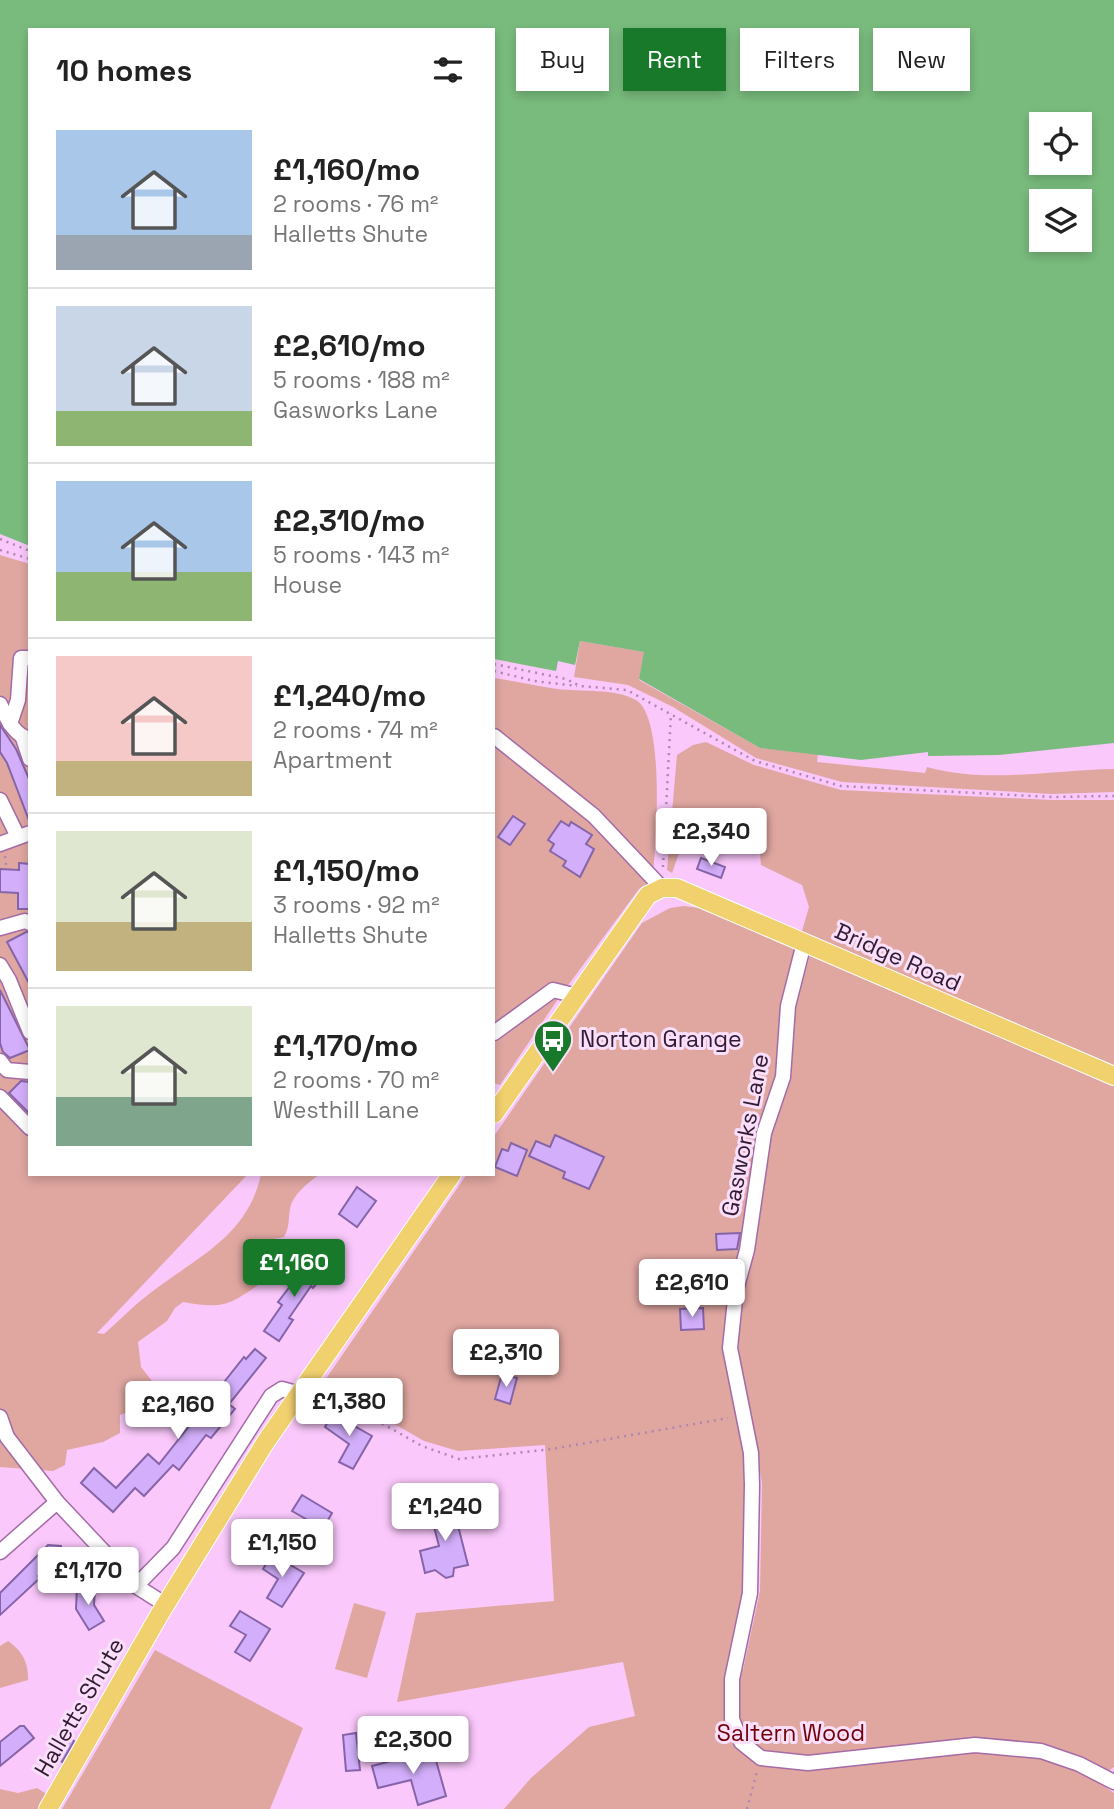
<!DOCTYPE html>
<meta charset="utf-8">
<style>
:root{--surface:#fff;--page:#f2f2f2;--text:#222;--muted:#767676;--line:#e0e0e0;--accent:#18792b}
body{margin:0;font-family:"Space Grotesk",sans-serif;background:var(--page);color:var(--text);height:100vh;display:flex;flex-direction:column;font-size:26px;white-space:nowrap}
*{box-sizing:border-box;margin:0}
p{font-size:23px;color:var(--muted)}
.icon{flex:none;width:38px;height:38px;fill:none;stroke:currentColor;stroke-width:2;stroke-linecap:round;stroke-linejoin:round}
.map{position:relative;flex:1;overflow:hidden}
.sheet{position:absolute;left:28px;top:28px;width:467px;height:1148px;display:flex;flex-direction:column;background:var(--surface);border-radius:0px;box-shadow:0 4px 10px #0003}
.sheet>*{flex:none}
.guide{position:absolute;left:516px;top:28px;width:492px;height:63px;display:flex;gap:14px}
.buttons{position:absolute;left:1029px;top:112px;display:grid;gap:14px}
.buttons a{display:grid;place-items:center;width:63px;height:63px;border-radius:0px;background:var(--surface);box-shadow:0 4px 10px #0003;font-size:35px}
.price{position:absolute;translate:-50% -60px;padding:0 16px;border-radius:7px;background:#fff;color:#222;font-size:23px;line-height:46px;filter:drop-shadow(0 2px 4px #0008)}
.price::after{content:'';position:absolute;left:50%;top:42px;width:21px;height:16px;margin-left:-10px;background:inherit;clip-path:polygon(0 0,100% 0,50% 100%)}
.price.on{background:var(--accent);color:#fff}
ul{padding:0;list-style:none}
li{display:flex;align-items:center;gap:21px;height:175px;padding:0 28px}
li+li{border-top:2px solid var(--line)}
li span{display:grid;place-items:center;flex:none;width:196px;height:140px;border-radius:0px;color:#555}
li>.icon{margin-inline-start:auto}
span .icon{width:84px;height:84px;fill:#fffc;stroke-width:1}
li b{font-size:30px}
h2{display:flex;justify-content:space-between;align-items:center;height:84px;padding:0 28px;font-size:30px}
.tag{padding:0 24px;border-radius:0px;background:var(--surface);box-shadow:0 4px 10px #0003;font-size:24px;line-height:63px}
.tag.on{background:var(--accent);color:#fff}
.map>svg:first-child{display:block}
</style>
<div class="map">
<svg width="1114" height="1809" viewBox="0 0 1114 1809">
<rect width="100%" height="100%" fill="#fac8fb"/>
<g fill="#e0a7a1">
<path d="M0 555 30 564V1174H248L97 1333 104 1334C119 1321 133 1306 149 1294 195 1258 248 1237 261 1174H320C310 1181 292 1195 290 1209 288 1220 290 1226 284 1237L254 1243 255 1264 261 1283C228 1306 223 1309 183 1302L175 1308 167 1321 138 1342 141 1367 162 1394 147 1405 120 1415V1433L103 1442 67 1450 65 1465 53 1471 0 1467Z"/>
<path d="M580 641 645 652 639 680 760 748 818 754 817 762 925 773 927 767C989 784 1050 770 1114 769V792L1052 794 842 782 756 758 673 707 628 685 574 677Z"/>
<path d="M494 678C515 681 536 686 557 689 581 692 615 688 636 700 666 718 656 850 652 883L639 889 558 999 500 1085 494 1083Z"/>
<path d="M706 742 754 765 841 790 1052 800H1114V1067L802 931 809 907 802 885 761 865 760 854 725 829 692 816 672 873 667 870 677 755 693 745Z"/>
<path d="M684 906 699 908 795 948 782 1005 778 1077 743 1249 730 1289 723 1349 745 1453 746 1484 743 1592 726 1677 743 1670 760 1591 762 1483 738 1349 740 1317 743 1290 755 1250 771 1134 790 1082 795 1006 810 955 1114 1086V1767L1095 1780 1114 1793V1809H504L531 1778 589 1727 635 1716 623 1662 397 1702 416 1613 554 1601 545 1445 458 1451 424 1441 323 1383 467 1174H494V1136L642 923 670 908Z"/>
<path d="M354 1603 386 1612 367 1678 335 1669Z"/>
<path d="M8 1641C23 1652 28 1662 28 1680L0 1688V1646Z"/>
<path d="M155 1650 303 1728 270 1809H62Z"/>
<path d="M37 1788 48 1795 39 1809H0V1789L18 1793Z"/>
</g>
<path fill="#79bb7d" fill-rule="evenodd" d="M0 0H1114V743L999 755 928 756V752L861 760 760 748 639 679 644 652 580 641 575 665 558 661 556 671 494 659V30H30V546L0 534ZM1041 124H1080V163H1041ZM1041 201H1080V240H1041Z"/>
<g fill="#d3affb" stroke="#8664a9" stroke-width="2">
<path d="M0 725 16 749 30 781V823L7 763 0 752Z"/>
<path d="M513 816 525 824 510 845 498 837Z"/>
<path d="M561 821 569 826 571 822 592 835 586 844 594 849 580 877 563 866 566 861 550 851 554 844 548 840Z"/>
<path d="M701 858 725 867 721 878 697 869Z"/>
<path d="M19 863 30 864V909H18V893L0 892V869L19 870Z"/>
<path d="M26 932H30V985L7 942Z"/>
<path d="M0 990 30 1050 10 1058 3 1052 0 1043Z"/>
<path d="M21 1081 30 1082V1114L9 1093Z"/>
<path d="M555 1135 604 1157 589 1189 563 1178 565 1172 529 1156 536 1141 550 1147Z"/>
<path d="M511 1143 527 1150 517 1176 495 1167 502 1149 508 1151Z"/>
<path d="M357 1187 376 1201 357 1227 339 1214Z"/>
<path d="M740 1233 737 1249 717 1250 716 1234Z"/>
<path d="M311 1259 327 1271 313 1288 311 1286 289 1318 293 1320 279 1341 264 1331 282 1305 278 1302Z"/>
<path d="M703 1308 704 1329 681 1330 680 1309Z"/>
<path d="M255 1349 266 1358 229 1404 235 1409 211 1438 206 1435 179 1470 173 1465 144 1496 135 1488 113 1512 81 1483 94 1468 116 1488 148 1454 159 1464 244 1357 246 1359Z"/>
<path d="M502 1374 517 1378 510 1404 495 1399Z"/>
<path d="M335 1409 346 1415 344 1420 372 1436 353 1469 339 1462 349 1444 325 1427Z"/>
<path d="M302 1495 332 1513 313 1546 301 1539 311 1522 292 1511Z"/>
<path d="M452 1502 468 1565 454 1568 453 1576 446 1578 435 1570 425 1573 420 1551 439 1546 429 1507Z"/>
<path d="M48 1545 61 1546V1553L38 1576 40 1578 0 1615V1593Z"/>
<path d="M272 1554 304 1573 282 1607 267 1598 278 1579 263 1569Z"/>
<path d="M77 1586 95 1587 94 1605 104 1621 89 1630 76 1609Z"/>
<path d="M240 1611 270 1629 250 1661 235 1652 246 1635 230 1626Z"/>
<path d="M20 1726H24L34 1738 0 1766V1742Z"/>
<path d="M356 1733 360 1770 346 1771 343 1735Z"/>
<path d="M63 1734 74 1741 62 1762 51 1756Z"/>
<path d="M433 1750 446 1796 418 1805 411 1780 378 1788 372 1766Z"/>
</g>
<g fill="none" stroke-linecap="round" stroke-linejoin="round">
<g stroke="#a46ba6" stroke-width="17">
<g id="minor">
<path d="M0 704C6 717 14 736 30 739"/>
<path d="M10 724 18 700 21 658H30"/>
<path d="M494 736 594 816 662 888"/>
<path d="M23 738 30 759"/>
<path d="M0 800 18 837"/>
<path d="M0 844 30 833"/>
<path d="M0 928 25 921 30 923"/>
<path d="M804 943 788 1006 783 1077 764 1133 747 1250 736 1290 730 1348 751 1453 752 1485 750 1593 732 1679V1719L741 1742 761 1758 808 1763 975 1745 1041 1751 1079 1764 1114 1782"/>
<path d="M0 965 9 980 30 1032"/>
<path d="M494 1033 553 990 577 996"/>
<path d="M0 1061 7 1070 30 1072"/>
<path d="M0 1097 30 1128"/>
<path d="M0 1417 7 1437 57 1502 136 1586 166 1605"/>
<path d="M0 1552 57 1502"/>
<path d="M136 1586 173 1548 271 1396 282 1389 300 1394"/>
</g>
</g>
<g stroke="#fff" stroke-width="20">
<g id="major">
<path d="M494 1114 648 895 662 888H677L1114 1076"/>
<path d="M48 1809 161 1612 265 1443 452 1174"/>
</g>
</g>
<g stroke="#ae86af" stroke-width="2.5" stroke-dasharray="2 5" stroke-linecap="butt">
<path d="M0 539 30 551"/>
<path d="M0 550 30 559"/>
<path d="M494 664 566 679 580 686 627 690 755 761 841 786 1052 797 1114 796"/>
<path d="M494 671 534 681 577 686"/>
<path d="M5 856 6 865"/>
<path d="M663 867 671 713"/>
<path d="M321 1389 422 1446 459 1459 552 1449 728 1418"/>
<path d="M747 1809 757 1771"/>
</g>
<use href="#minor" stroke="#fff" stroke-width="14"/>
<use href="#major" stroke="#f1d06e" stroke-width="18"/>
</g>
<defs>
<g id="bus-pin" transform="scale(2.0125)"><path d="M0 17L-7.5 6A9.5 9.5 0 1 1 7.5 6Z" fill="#18792b" stroke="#f9dff9"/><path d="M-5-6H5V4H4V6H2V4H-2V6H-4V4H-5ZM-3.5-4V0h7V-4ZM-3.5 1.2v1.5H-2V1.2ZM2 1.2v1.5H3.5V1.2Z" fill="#fff"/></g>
</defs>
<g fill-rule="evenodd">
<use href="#bus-pin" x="553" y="1039"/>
</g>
<g text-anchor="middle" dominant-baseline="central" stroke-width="6" stroke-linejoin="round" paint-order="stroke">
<g font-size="23" fill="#321a33" stroke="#f9dff9">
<text transform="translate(898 957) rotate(24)">Bridge Road</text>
<text transform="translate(745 1135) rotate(-79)">Gasworks Lane</text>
<text transform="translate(79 1707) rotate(-60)">Halletts Shute</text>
</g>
<g font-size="23" fill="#321a33" stroke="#f9dff9" text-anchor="start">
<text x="580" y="1039">Norton Grange</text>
</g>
<g font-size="23" fill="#72000a" stroke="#f9dff9">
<text x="791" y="1733">Saltern Wood</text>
</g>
</g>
</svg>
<div class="buttons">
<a><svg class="icon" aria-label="locate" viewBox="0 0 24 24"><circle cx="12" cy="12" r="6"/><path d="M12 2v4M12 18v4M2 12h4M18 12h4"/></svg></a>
<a><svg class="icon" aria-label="layers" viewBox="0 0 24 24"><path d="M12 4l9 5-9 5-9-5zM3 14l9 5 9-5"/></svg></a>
</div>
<b class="price" style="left:711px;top:868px">£2,340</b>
<b class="price on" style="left:294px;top:1299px">£1,160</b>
<b class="price" style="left:692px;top:1319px">£2,610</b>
<b class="price" style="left:506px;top:1389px">£2,310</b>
<b class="price" style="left:349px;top:1438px">£1,380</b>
<b class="price" style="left:178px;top:1441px">£2,160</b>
<b class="price" style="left:445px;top:1543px">£1,240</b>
<b class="price" style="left:282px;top:1579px">£1,150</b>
<b class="price" style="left:88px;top:1607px">£1,170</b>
<b class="price" style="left:413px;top:1776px">£2,300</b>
<div class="guide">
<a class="tag">Buy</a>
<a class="tag on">Rent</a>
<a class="tag">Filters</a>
<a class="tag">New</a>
</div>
<section class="sheet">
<h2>10 homes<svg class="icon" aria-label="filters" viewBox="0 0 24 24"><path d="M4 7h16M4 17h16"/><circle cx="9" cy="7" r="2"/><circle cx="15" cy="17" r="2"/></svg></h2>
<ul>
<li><span style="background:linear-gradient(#a9c7e8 75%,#9aa5b1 0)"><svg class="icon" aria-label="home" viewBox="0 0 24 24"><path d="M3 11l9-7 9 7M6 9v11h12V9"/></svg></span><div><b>£1,160/mo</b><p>2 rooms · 76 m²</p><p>Halletts Shute</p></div></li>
<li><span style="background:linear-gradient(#c9d6e8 75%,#8fb573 0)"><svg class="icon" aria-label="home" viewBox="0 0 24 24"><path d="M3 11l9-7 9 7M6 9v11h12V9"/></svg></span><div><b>£2,610/mo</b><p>5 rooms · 188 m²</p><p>Gasworks Lane</p></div></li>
<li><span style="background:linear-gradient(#a9c7e8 65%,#8fb573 0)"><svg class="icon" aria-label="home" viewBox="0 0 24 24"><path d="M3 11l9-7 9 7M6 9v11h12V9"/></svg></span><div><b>£2,310/mo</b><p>5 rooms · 143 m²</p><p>House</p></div></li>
<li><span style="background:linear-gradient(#f6c9c9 75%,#c2b280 0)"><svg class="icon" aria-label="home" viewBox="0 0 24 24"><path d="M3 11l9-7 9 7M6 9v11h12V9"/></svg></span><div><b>£1,240/mo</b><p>2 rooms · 74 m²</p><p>Apartment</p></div></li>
<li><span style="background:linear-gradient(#dfe7d0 65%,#c2b280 0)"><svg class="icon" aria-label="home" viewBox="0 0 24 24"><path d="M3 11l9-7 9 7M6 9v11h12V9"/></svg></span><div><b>£1,150/mo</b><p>3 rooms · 92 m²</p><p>Halletts Shute</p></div></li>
<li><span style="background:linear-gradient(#dfe7d0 65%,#7fa58c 0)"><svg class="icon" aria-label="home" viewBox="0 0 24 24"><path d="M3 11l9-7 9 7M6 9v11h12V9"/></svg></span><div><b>£1,170/mo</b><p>2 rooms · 70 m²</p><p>Westhill Lane</p></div></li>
</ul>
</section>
</div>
